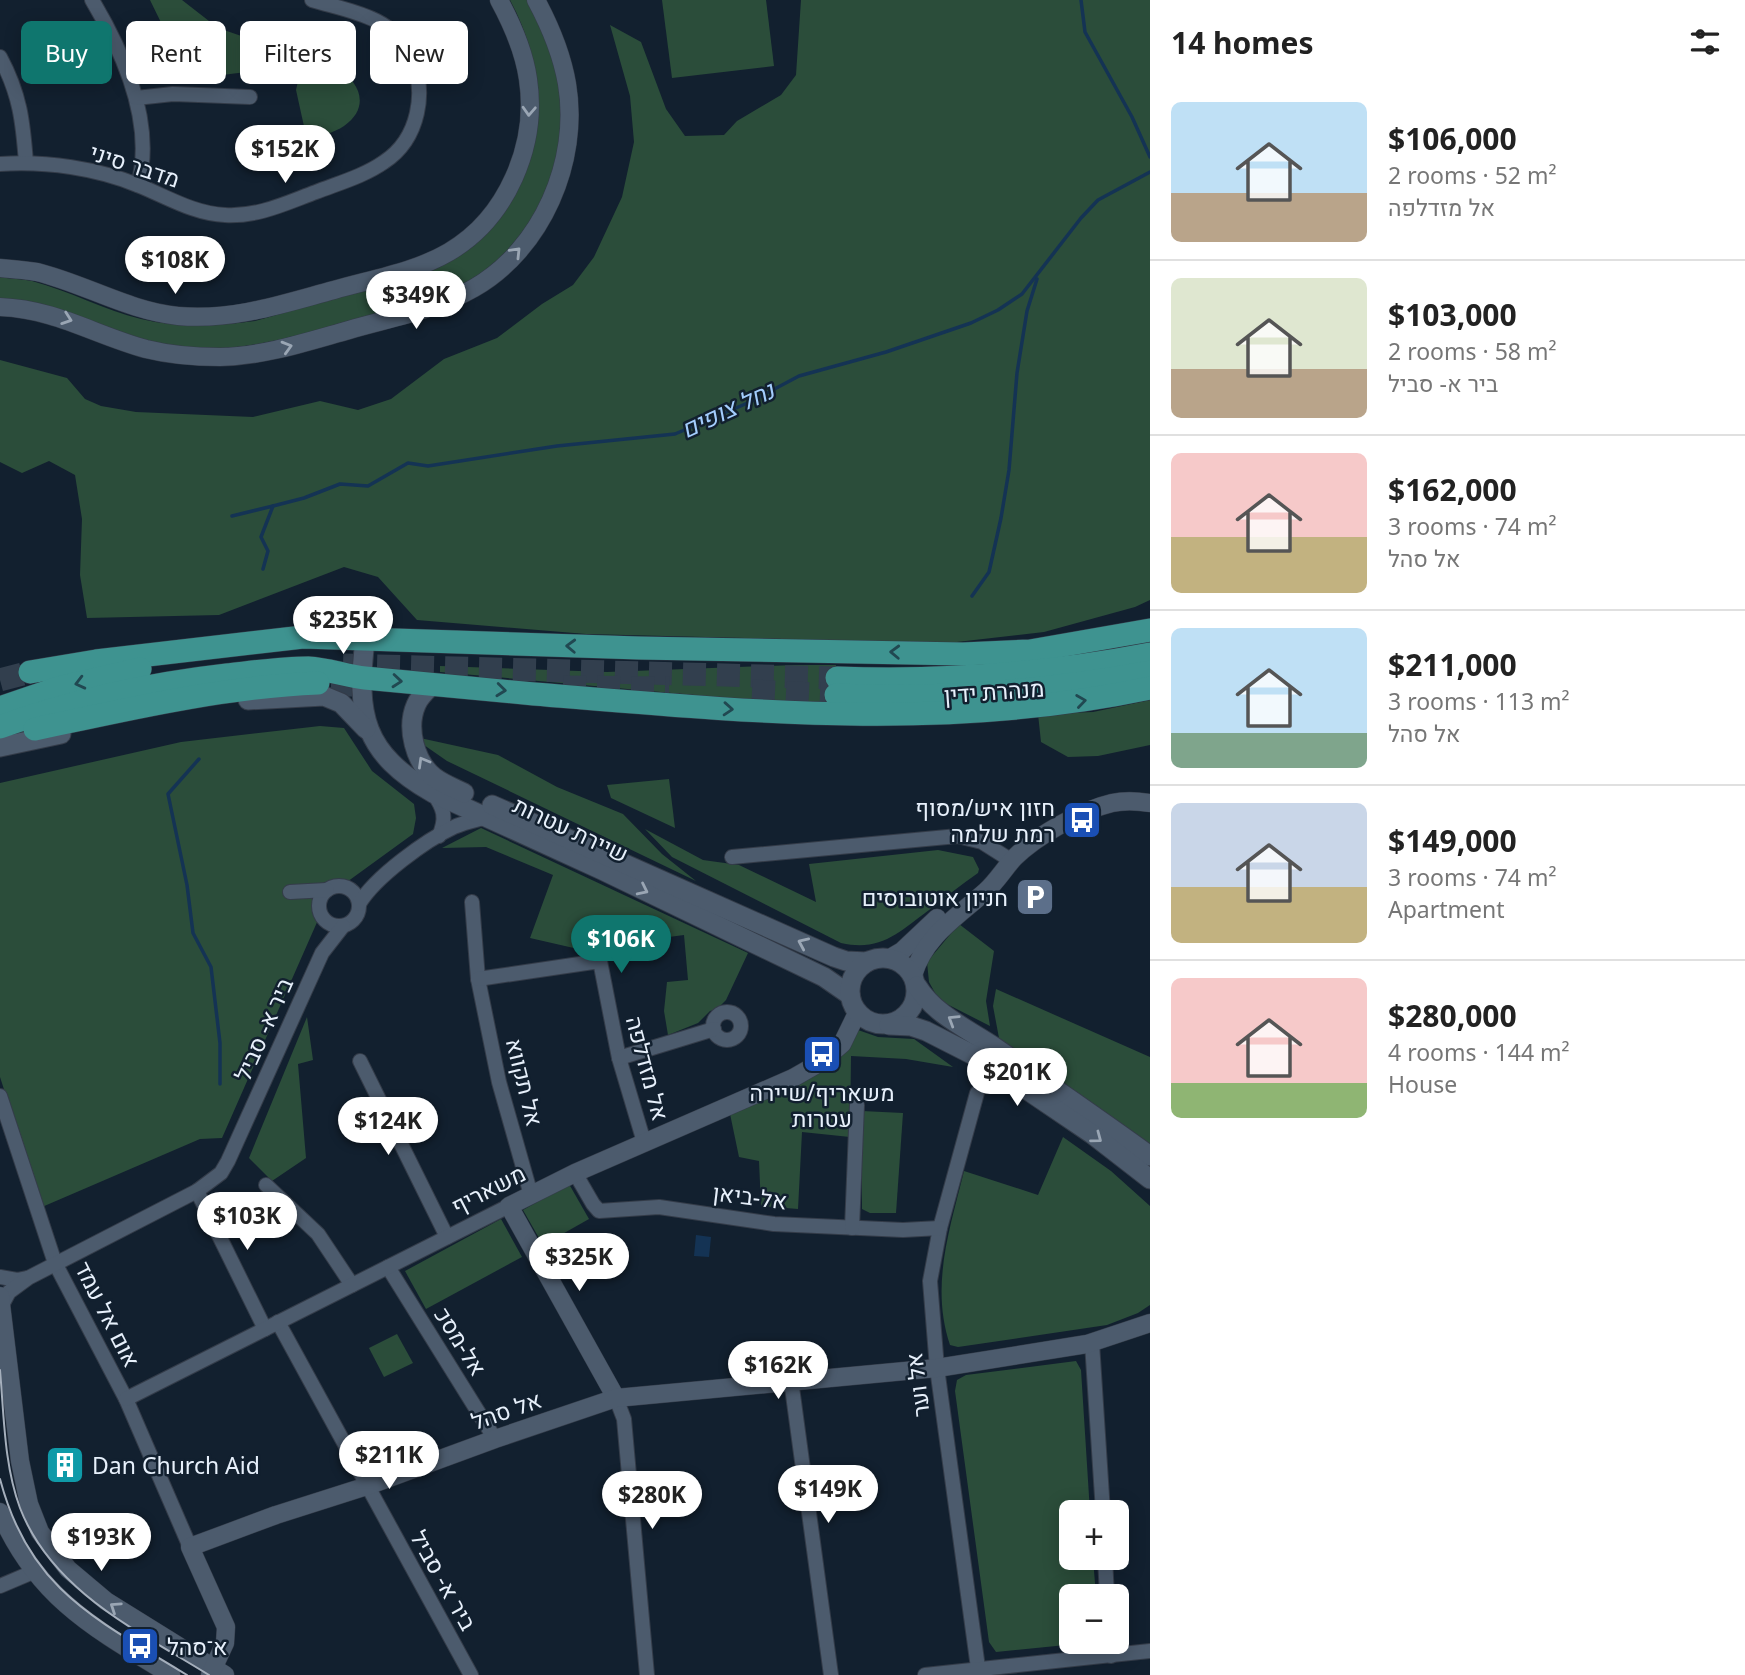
<!DOCTYPE html>
<meta charset="utf-8">
<style>
:root{--surface:#fff;--page:#f2f2f2;--text:#222;--muted:#767676;--line:#e0e0e0;--accent:#0f766e}
body{margin:0;font-family:"Noto Sans",Heebo,sans-serif;background:var(--page);color:var(--text);height:100vh;display:flex;flex-direction:column;font-size:26px;white-space:nowrap}
*{box-sizing:border-box;margin:0}
p{font-size:23px;color:var(--muted)}
.icon{flex:none;width:38px;height:38px;fill:none;stroke:currentColor;stroke-width:2;stroke-linecap:round;stroke-linejoin:round}
.map{position:relative;flex:1;overflow:hidden}
.drawer{display:flex;flex-direction:column;background:var(--surface);width:595px}
.drawer>*{flex:none}
.banner{position:absolute;left:21px;top:21px;width:665px;height:63px;display:flex;gap:14px}
.fabs{position:absolute;left:1059px;top:1500px;display:grid;gap:14px}
.fabs a{display:grid;place-items:center;width:70px;height:70px;border-radius:10px;background:var(--surface);box-shadow:0 4px 18px #0003;font-size:35px}
.price{position:absolute;translate:-50% -60px;padding:0 16px;border-radius:24px;background:#fff;color:#222;font-size:23px;line-height:46px;filter:drop-shadow(0 2px 4px #0008)}
.price::after{content:'';position:absolute;left:50%;top:42px;width:21px;height:16px;margin-left:-10px;background:inherit;clip-path:polygon(0 0,100% 0,50% 100%)}
.price.active{background:var(--accent);color:#fff}
ul{padding:0;list-style:none}
li{display:flex;align-items:center;gap:21px;height:175px;padding:0 21px}
li+li{border-top:2px solid var(--line)}
li span{display:grid;place-items:center;flex:none;width:196px;height:140px;border-radius:10px;color:#555}
li>.icon{margin-inline-start:auto}
span .icon{width:84px;height:84px;fill:#fffc;stroke-width:1}
li b{font-size:30px}
h2{display:flex;justify-content:space-between;align-items:center;height:84px;padding:0 21px;font-size:30px}
.chip{padding:0 24px;border-radius:10px;background:var(--surface);box-shadow:0 4px 18px #0003;font-size:24px;line-height:63px}
.chip.active{background:var(--accent);color:#fff}
main{display:flex;flex:1;min-height:0}
.map>svg:first-child{display:block}
</style>
<main>
<div class="map">
<svg width="1150" height="1675" viewBox="0 0 1150 1675">
<rect width="100%" height="100%" fill="#12202f"/>
<g fill="#2b4d3a">
<path d="M150 0H182L218 28 336 68C360 81 371 107 344 126 334 133 319 136 307 140L296 90 299 77 295 72 286 67 183 80 170 41Z"/>
<path d="M510 0H527C541 26 553 55 558 84 571 159 535 241 470 280 432 303 386 310 344 322 291 337 239 354 183 347 119 340 65 302 0 299V277C11 279 22 279 32 281 70 291 104 310 141 319 179 328 216 326 255 321 294 310 334 299 373 288 400 280 430 275 453 259 543 199 560 92 510 0Z"/>
<path d="M662 0H766L774 66 672 78Z"/>
<path d="M801 0H1150V600L1135 607 1044 632 948 643 586 634 417 620 378 577 344 567 219 615 87 618 80 575 82 519 75 475 49 461 22 473 0 462V360L67 378 85 399 101 406 136 412 253 417 320 401 358 410 391 399 444 359 497 338 542 304 573 285 594 257 622 197 634 142 630 96 610 25 641 42 666 109 685 136 724 135 737 121 781 95 796 75Z"/>
<path d="M794 665H836L832 705 716 697 440 672V666L607 672Z"/>
<path d="M1150 700V745L1098 756 1068 757 1041 742 1038 714 1093 712Z"/>
<path d="M320 726 344 728 372 771 414 804 416 818 413 834 329 895 222 1138 200 1139 42 1207 0 1077V783L181 742Z"/>
<path d="M420 738 498 755 557 787 623 814 662 854 696 881 447 761 424 745Z"/>
<path d="M669 779 675 828 611 798 607 785Z"/>
<path d="M481 828 748 953 726 1000 717 1009 710 1011 698 1023 668 1035 664 1011 667 982 688 980 684 935 578 949 530 938 553 875 486 847 442 848Z"/>
<path d="M645 829 703 860 739 865 816 902 809 864 938 850 973 857 979 869 978 873C961 885 945 897 929 910 899 932 881 952 841 943L672 857Z"/>
<path d="M959 924 994 951 986 1001 990 1026 939 1000 929 982 927 962Z"/>
<path d="M996 989 1150 1057V1156L1077 1096 999 1038 993 1006Z"/>
<path d="M307 1017 313 1060 298 1064 306 1158 272 1181 249 1158Z"/>
<path d="M858 1030 878 1037 914 1039 953 1067 906 1059 851 1056 850 1137 802 1132 798 1209 761 1206 759 1161 739 1157 729 1109Z"/>
<path d="M862 1111 903 1113 896 1213H870L862 1209Z"/>
<path d="M1063 1137 1111 1171 1150 1206V1305L1138 1313 1107 1325 958 1347 950 1345C930 1285 950 1229 964 1171L1038 1195Z"/>
<path d="M569 1184 589 1219 543 1245 523 1210Z"/>
<path d="M501 1219 522 1257 426 1309 405 1271Z"/>
<path d="M397 1334 413 1363 384 1377 369 1348Z"/>
<path d="M1076 1361 1081 1370 1090 1512H1071V1558H1093L1096 1596H1071V1642H1096L996 1652 989 1642 955 1391 957 1380 966 1375Z"/>
</g>
<path fill="#143354" d="M696 1235 711 1237 709 1257 694 1256Z"/>
<g fill="none" stroke-linecap="round" stroke-linejoin="round">
<g stroke="#143354" stroke-width="3.5">
<path d="M1081 0 1085 32 1132 117 1150 157"/>
<path d="M232 516 273 506"/>
<path d="M263 569 268 551 261 537 273 506 304 498 340 484 368 486 408 463 428 466 557 446 675 434 750 402 799 376 886 352 971 323 998 310 1022 294 1081 218 1098 200 1150 172"/>
<path d="M972 596 989 572 1001 518 1009 470 1017 373 1027 311 1037 279"/>
<path d="M199 759 168 794 187 885 193 933 211 967 220 1043V1084"/>
</g>
<g stroke="#323f4e" stroke-width="23" stroke-dasharray="23 11" stroke-linecap="butt">
<path d="M343 665 837 678"/>
<path d="M0 680 30 672"/>
<path d="M297 685H371"/>
<path d="M563 687 669 688"/>
<path d="M752 691 836 695"/>
</g>
<g stroke="#343c49" stroke-width="16">
<g id="minor">
<path d="M92 0C123 52 155 123 138 185"/>
<path d="M0 57C20 94 23 122 26 163"/>
<path d="M136 98 173 94 250 97"/>
<path d="M0 164C46 161 97 168 140 186 167 197 195 214 225 215 258 217 286 203 316 192 339 183 364 176 384 162 419 139 428 91 410 54 392 16 348 11 312 0"/>
<path d="M433 793C444 808 447 818 439 836"/>
<path d="M732 857 958 836 982 842 1012 861"/>
<circle cx="339" cy="906" r="20"/>
<path d="M290 892 327 890"/>
<path d="M472 902 478 979 499 1082 531 1195"/>
<path d="M359 904C375 877 426 840 454 827 465 822 476 820 487 817"/>
<path d="M478 979 600 961 619 1058 644 1142"/>
<circle cx="727" cy="1026" r="14"/>
<path d="M619 1058 714 1029"/>
<path d="M360 1061 447 1237"/>
<path d="M977 1093 940 1228 930 1281 937 1368 979 1675"/>
<path d="M0 1096 55 1263 126 1399 190 1547"/>
<path d="M575 1173 593 1204 599 1211 659 1207 774 1224 903 1230 940 1228"/>
<path d="M266 1185 318 1234 352 1285"/>
<path d="M197 1191 265 1329"/>
<path d="M852 1228 857 1105"/>
<path d="M388 1267 495 1439"/>
<path d="M0 1277 17 1280 27 1278"/>
<path d="M2 1305 9 1292 28 1278 197 1191 221 1173 228 1161 322 953 343 926"/>
<path d="M278 1322 471 1675"/>
<path d="M1092 1343 1103 1512"/>
<path d="M791 1380 831 1675"/>
<path d="M616 1398 624 1419 647 1675"/>
<path d="M126 1399 509 1206"/>
<path d="M1105 1558 1107 1596"/>
<path d="M0 1586 33 1572"/>
<path d="M1110 1642 1111 1656"/>
<path d="M925 1675 1150 1651"/>
</g>
</g>
<g stroke="#343c49" stroke-width="19">
<g id="tertiary">
<path d="M0 268C12 269 25 270 37 272 85 284 129 311 178 316 233 321 282 304 334 290 372 279 415 272 449 252 507 218 538 145 528 79 524 51 512 24 499 0"/>
<path d="M0 307C55 309 95 335 146 349 170 355 196 357 220 357 264 356 306 342 349 330 390 318 436 310 474 288 542 249 580 161 567 84 562 55 550 26 536 0"/>
<path d="M890 958 902 951 937 918"/>
<path d="M913 975C925 936 957 917 986 891 997 881 1004 869 1014 858 1036 836 1082 810 1112 803 1125 800 1138 801 1150 803"/>
<path d="M0 1296 20 1461 29 1504 40 1532 68 1569 106 1601 225 1675"/>
<path d="M616 1398 509 1206 575 1173 793 1078 821 1062 842 1044 857 1013"/>
<path d="M0 1512C37 1598 95 1629 171 1675"/>
<path d="M210 1675 225 1643 226 1627 190 1547 276 1515 367 1486 495 1439 616 1398 937 1368 1087 1344 1150 1323"/>
</g>
</g>
<g stroke="#343c49" stroke-width="21">
<g id="secondary">
<path d="M365 640C356 715 363 753 433 793L602 870 824 977 850 995"/>
<path d="M433 684C427 690 419 697 416 705 406 728 415 762 434 777 443 784 454 788 464 793"/>
<path d="M248 700 324 696 341 703 366 729"/>
<path d="M0 747 61 734"/>
<path d="M492 805 834 957 846 961 867 962"/>
<circle cx="883" cy="991" r="33"/>
<path d="M917 986C935 1015 968 1029 996 1048 1048 1084 1099 1119 1150 1156"/>
<path d="M889 1025 911 1026 926 1031 983 1060 1092 1134 1150 1179"/>
</g>
</g>
<g stroke="#343c49" stroke-width="24">
<g id="trunk">
<path d="M30 672 96 661 303 637 639 648 963 654 1030 651 1150 630"/>
<path d="M837 678C942 682 1046 674 1150 654"/>
<path d="M836 695C942 700 1046 691 1150 672"/>
<path d="M0 708 58 688 140 669"/>
<path d="M0 727C74 700 148 684 227 675 254 672 281 668 308 668 328 669 346 676 365 678 422 683 478 689 534 694 742 711 944 732 1150 688"/>
<path d="M35 729C129 709 222 687 318 683"/>
</g>
</g>
<use href="#minor" stroke="#4c5b6d" stroke-width="14"/>
<use href="#tertiary" stroke="#4c5b6d" stroke-width="18"/>
<use href="#secondary" stroke="#4c5b6d" stroke-width="19"/>
<use href="#trunk" stroke="#3e9390" stroke-width="23"/>
<g stroke="#a5afbc" stroke-width="2">
<path d="M0 1370C4 1415 4 1465 20 1508 52 1591 138 1631 209 1675"/>
<path d="M0 1479C29 1590 96 1619 187 1675"/>
</g>
</g>
<defs><path id="oneway-chevron" d="M-2-3.5L2.5 0L-2 3.5" fill="none" stroke-width="1.6" stroke-linecap="round" stroke-linejoin="round" transform="scale(1.75)"/></defs>
<g stroke="#9aa6b4">
<use href="#oneway-chevron" transform="translate(529 111) rotate(93)"/>
<use href="#oneway-chevron" transform="translate(516 252) rotate(-46)"/>
<use href="#oneway-chevron" transform="translate(67 319) rotate(19)"/>
<use href="#oneway-chevron" transform="translate(287 347) rotate(-16)"/>
<use href="#oneway-chevron" transform="translate(423 762) rotate(-120)"/>
<use href="#oneway-chevron" transform="translate(643 890) rotate(26)"/>
<use href="#oneway-chevron" transform="translate(803 943) rotate(-156)"/>
<use href="#oneway-chevron" transform="translate(953 1020) rotate(-148)"/>
<use href="#oneway-chevron" transform="translate(1097 1138) rotate(37)"/>
<use href="#oneway-chevron" transform="translate(115 1607) rotate(-146)"/>
</g>
<g stroke="#214851">
<use href="#oneway-chevron" transform="translate(571 646) rotate(-178)"/>
<use href="#oneway-chevron" transform="translate(895 652) rotate(-178)"/>
<use href="#oneway-chevron" transform="translate(397 681) rotate(5)"/>
<use href="#oneway-chevron" transform="translate(80 683) rotate(166)"/>
<use href="#oneway-chevron" transform="translate(501 690) rotate(6)"/>
<use href="#oneway-chevron" transform="translate(1081 701) rotate(-8)"/>
<use href="#oneway-chevron" transform="translate(728 709) rotate(4)"/>
</g>
<defs>
<g id="bus-square" transform="scale(2.0125)"><rect x="-9" y="-9" width="18" height="18" rx="4" fill="#1a4fb4" stroke="#12202f"/><path d="M-5-6H5V4H4V6H2V4H-2V6H-4V4H-5ZM-3.5-4V0h7V-4ZM-3.5 1.2v1.5H-2V1.2ZM2 1.2v1.5H3.5V1.2Z" fill="#fff"/></g>
<g id="parking-square" transform="scale(2.0125)"><rect x="-9" y="-9" width="18" height="18" rx="4" fill="#5c6f8a" stroke="#12202f"/><path d="M-3.5-5.5H1a3.5 3.5 0 0 1 0 7H-1V5.5H-3.5ZM-1-3.4V-.6H.8a1.4 1.4 0 0 0 0-2.8Z" fill="#fff"/></g>
<g id="building-square" transform="scale(2.0125)"><rect x="-9" y="-9" width="18" height="18" rx="4" fill="#0f9aa8" stroke="#12202f"/><path d="M-4-6H4V6H1V3H-1V6H-4ZM-2.5-4.3h1.7v1.8h-1.7ZM.8-4.3h1.7v1.8H.8ZM-2.5-1h1.7V.8h-1.7ZM.8-1h1.7V.8H.8Z" fill="#fff"/></g>
</defs>
<g fill-rule="evenodd">
<use href="#bus-square" x="1082" y="820"/>
<use href="#parking-square" x="1035" y="897"/>
<use href="#bus-square" x="822" y="1054"/>
<use href="#building-square" x="65" y="1465"/>
<use href="#bus-square" x="140" y="1646"/>
</g>
<g text-anchor="middle" dominant-baseline="central" stroke-width="5" stroke-linejoin="round" paint-order="stroke">
<g font-size="23" fill="#e7f0fb" stroke="#12202f">
<text transform="translate(135 165) rotate(18)">מדבר סיני</text>
<text transform="translate(994 691) rotate(-4)">מנהרת ידין</text>
<text transform="translate(571 829) rotate(25)">שיירת עטרות</text>
<text transform="translate(263 1029) rotate(-66)">ביר א- סביל</text>
<text transform="translate(648 1068) rotate(75)">אל מזדלפה</text>
<text transform="translate(525 1082) rotate(76)">אל תקווא</text>
<text transform="translate(488 1189) rotate(-27)">משאריף</text>
<text transform="translate(750 1196) rotate(7)">אל-ביאן</text>
<text transform="translate(108 1314) rotate(63)">אום אל עמד</text>
<text transform="translate(461 1341) rotate(58)">אל-מסכ</text>
<text transform="translate(917 1385) rotate(-97)">אל וער</text>
<text transform="translate(506 1410) rotate(-19)">אל סהל</text>
<text transform="translate(444 1580) rotate(61)">ביר א- סביל</text>
</g>
<g font-size="23" fill="#e7f0fb" stroke="#12202f" text-anchor="end">
<text x="1055" y="807">חזון איש/מסוף<tspan x="1055" dy="26">רמת שלמה</tspan></text>
<text x="1008" y="897">חניון אוטובוסים</text>
<text x="822" y="1092" text-anchor="middle">משאריף/שיירה<tspan x="822" dy="26">עטרות</tspan></text>
<text x="92" y="1465" text-anchor="start">Dan Church Aid</text>
<text x="167" y="1646" text-anchor="start">א־סהל</text>
</g>
<g font-size="24" font-style="italic" fill="#a3cdfd" stroke="#12202f">
<text transform="translate(727 409) rotate(-25)">נחל צופים</text>
</g>
</g>
</svg>
<div class="fabs">
<a>+</a>
<a>−</a>
</div>
<b class="price" style="left:285px;top:185px">$152K</b>
<b class="price" style="left:175px;top:296px">$108K</b>
<b class="price" style="left:416px;top:331px">$349K</b>
<b class="price" style="left:343px;top:656px">$235K</b>
<b class="price active" style="left:621px;top:975px">$106K</b>
<b class="price" style="left:1017px;top:1108px">$201K</b>
<b class="price" style="left:388px;top:1157px">$124K</b>
<b class="price" style="left:247px;top:1252px">$103K</b>
<b class="price" style="left:579px;top:1293px">$325K</b>
<b class="price" style="left:778px;top:1401px">$162K</b>
<b class="price" style="left:389px;top:1491px">$211K</b>
<b class="price" style="left:828px;top:1525px">$149K</b>
<b class="price" style="left:652px;top:1531px">$280K</b>
<b class="price" style="left:101px;top:1573px">$193K</b>
<div class="banner">
<a class="chip active">Buy</a>
<a class="chip">Rent</a>
<a class="chip">Filters</a>
<a class="chip">New</a>
</div>
</div>
<section class="drawer">
<h2>14 homes<svg class="icon" aria-label="filters" viewBox="0 0 24 24"><path d="M4 7h16M4 17h16"/><circle cx="9" cy="7" r="2"/><circle cx="15" cy="17" r="2"/></svg></h2>
<ul>
<li><span style="background:linear-gradient(#bfe0f5 65%,#b9a48a 0)"><svg class="icon" aria-label="home" viewBox="0 0 24 24"><path d="M3 11l9-7 9 7M6 9v11h12V9"/></svg></span><div><b>$106,000</b><p>2 rooms · 52 m²</p><p>אל מזדלפה</p></div></li>
<li><span style="background:linear-gradient(#dfe7d0 65%,#b9a48a 0)"><svg class="icon" aria-label="home" viewBox="0 0 24 24"><path d="M3 11l9-7 9 7M6 9v11h12V9"/></svg></span><div><b>$103,000</b><p>2 rooms · 58 m²</p><p>ביר א- סביל</p></div></li>
<li><span style="background:linear-gradient(#f6c9c9 60%,#c2b280 0)"><svg class="icon" aria-label="home" viewBox="0 0 24 24"><path d="M3 11l9-7 9 7M6 9v11h12V9"/></svg></span><div><b>$162,000</b><p>3 rooms · 74 m²</p><p>אל סהל</p></div></li>
<li><span style="background:linear-gradient(#bfe0f5 75%,#7fa58c 0)"><svg class="icon" aria-label="home" viewBox="0 0 24 24"><path d="M3 11l9-7 9 7M6 9v11h12V9"/></svg></span><div><b>$211,000</b><p>3 rooms · 113 m²</p><p>אל סהל</p></div></li>
<li><span style="background:linear-gradient(#c9d6e8 60%,#c2b280 0)"><svg class="icon" aria-label="home" viewBox="0 0 24 24"><path d="M3 11l9-7 9 7M6 9v11h12V9"/></svg></span><div><b>$149,000</b><p>3 rooms · 74 m²</p><p>Apartment</p></div></li>
<li><span style="background:linear-gradient(#f6c9c9 75%,#8fb573 0)"><svg class="icon" aria-label="home" viewBox="0 0 24 24"><path d="M3 11l9-7 9 7M6 9v11h12V9"/></svg></span><div><b>$280,000</b><p>4 rooms · 144 m²</p><p>House</p></div></li>
</ul>
</section>
</main>
